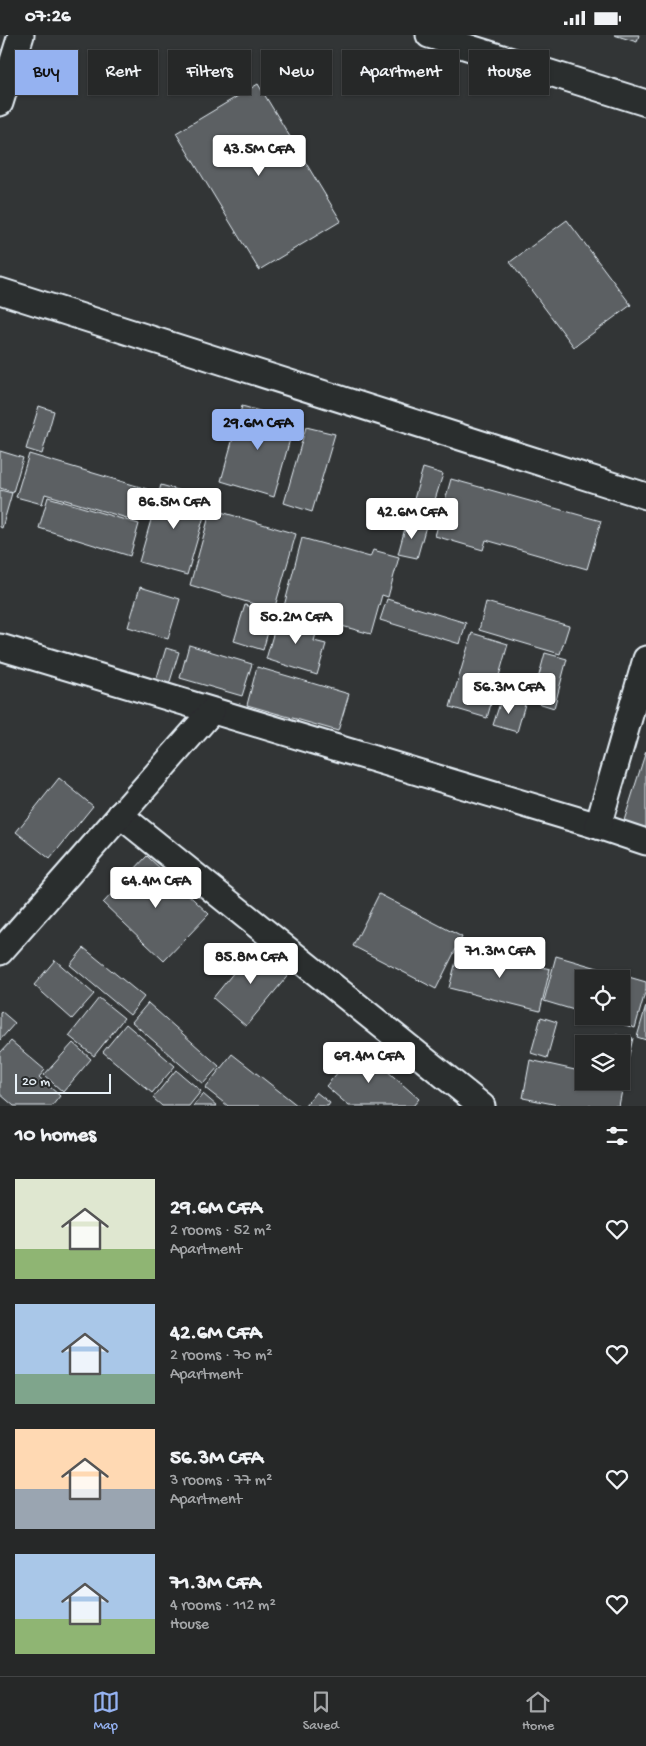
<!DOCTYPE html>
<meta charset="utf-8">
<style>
:root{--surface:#262828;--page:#323434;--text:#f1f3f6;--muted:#a4a6a8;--line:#424445;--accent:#95b2f1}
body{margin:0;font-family:"Gochi Hand",sans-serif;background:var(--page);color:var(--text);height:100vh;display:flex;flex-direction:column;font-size:19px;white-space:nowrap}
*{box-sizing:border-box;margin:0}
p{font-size:16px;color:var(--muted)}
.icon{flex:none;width:28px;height:28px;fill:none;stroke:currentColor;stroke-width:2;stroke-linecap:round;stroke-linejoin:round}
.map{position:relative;height:1071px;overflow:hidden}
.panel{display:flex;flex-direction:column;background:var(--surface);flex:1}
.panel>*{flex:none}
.banner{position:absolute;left:15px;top:15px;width:616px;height:45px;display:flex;gap:10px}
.buttons{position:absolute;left:575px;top:935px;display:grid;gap:10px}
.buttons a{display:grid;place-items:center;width:55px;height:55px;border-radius:0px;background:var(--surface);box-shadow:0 1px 4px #0004,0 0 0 1px var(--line);font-size:25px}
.scale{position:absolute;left:15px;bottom:12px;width:96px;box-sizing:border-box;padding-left:5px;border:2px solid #e8f1f8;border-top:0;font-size:14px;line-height:18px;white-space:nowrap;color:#e8f1f8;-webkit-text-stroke:4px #2a2d2e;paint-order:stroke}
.price{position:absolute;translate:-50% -42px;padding:0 11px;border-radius:5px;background:#fff;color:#222;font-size:16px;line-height:32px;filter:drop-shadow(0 1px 2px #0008)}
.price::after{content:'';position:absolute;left:50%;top:30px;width:15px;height:11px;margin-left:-8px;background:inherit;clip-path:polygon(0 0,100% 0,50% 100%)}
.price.selected{background:var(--accent);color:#111}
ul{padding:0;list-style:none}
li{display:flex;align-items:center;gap:15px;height:125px;padding:0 15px}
li span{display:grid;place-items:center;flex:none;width:140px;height:100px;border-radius:0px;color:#555}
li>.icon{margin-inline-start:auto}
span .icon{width:60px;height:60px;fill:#fffc;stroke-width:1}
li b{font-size:21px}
h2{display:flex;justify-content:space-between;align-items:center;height:60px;padding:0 15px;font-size:21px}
.pill{padding:0 18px;border-radius:0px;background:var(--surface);box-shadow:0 1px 4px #0004,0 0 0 1px var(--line);font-size:18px;line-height:45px}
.pill.selected{background:var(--accent);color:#111}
.status{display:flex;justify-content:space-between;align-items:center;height:35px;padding:0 25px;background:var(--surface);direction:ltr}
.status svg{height:14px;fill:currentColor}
.menu{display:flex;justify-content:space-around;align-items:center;height:70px;border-top:1px solid var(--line);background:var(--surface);font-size:14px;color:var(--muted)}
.menu a{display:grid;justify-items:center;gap:2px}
.menu .selected{color:var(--accent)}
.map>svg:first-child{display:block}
</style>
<div class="status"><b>07:26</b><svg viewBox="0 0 49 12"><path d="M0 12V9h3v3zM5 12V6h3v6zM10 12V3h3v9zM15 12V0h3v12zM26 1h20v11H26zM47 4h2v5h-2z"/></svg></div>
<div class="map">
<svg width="646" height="1071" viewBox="0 0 646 1071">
<rect width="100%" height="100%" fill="#323536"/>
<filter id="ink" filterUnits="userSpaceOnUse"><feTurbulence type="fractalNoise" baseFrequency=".02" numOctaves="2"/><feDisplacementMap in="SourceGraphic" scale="10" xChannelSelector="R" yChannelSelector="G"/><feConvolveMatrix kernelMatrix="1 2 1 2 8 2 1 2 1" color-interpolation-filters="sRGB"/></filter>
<g filter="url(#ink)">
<g fill="#5c6063" stroke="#e8f1f8">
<path d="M614 0H639L637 7Z"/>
<path d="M258 49 341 186 259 235 176 98Z"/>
<path d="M567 185 631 270 574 312 510 227Z"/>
<path d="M39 371 54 376 42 419 26 414Z"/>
<path d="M242 371 295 386 274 462 221 446Z"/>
<path d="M306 392 335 399 312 477 284 468Z"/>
<path d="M0 416 23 423 13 457 0 453Z"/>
<path d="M29 419 147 454 137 486 45 459 42 469 16 462Z"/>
<path d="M423 433 443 439 429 484 410 478Z"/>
<path d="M451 444 601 486 587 534 486 505 483 515 435 501Z"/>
<path d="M161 450 209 464 187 540 139 527Z"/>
<path d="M0 455 12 458 2 493 0 492Z"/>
<path d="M48 462 139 489 130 521 39 493Z"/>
<path d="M211 474 296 499 274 575 190 550Z"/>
<path d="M407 486 426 491 417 523 398 519Z"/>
<path d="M302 503 370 522 373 515 399 522 388 562 382 560 371 599 283 575Z"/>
<path d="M140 552 180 564 168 604 128 592Z"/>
<path d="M387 564 466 588 460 609 380 585Z"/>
<path d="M486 567 569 591 560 619 479 595Z"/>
<path d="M245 570 273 579 263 615 234 606Z"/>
<path d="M279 579 318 591 314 606 326 609 317 640 266 624Z"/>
<path d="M472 598 508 609 487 683 450 672Z"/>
<path d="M189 610 252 629 242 661 180 643Z"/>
<path d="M166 613 179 617 168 653 155 649Z"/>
<path d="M545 618 567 624 554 673 532 666Z"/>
<path d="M257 632 349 659 338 696 247 670Z"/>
<path d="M502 662 525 669 517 697 493 690Z"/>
<path d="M646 716V800L622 792Z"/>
<path d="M59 743 93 771 50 824 16 797Z"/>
<path d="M147 821 209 879 164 926 103 868Z"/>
<path d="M379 859 462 902 436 954 353 911Z"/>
<path d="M256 910 290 938 246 991 213 963Z"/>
<path d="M460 911 550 934 540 976 449 953Z"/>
<path d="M84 913 144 962 130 980 70 930Z"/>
<path d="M556 921 646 947V954L635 993 595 981H621V944H584V978L544 966Z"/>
<path d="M55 925 94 959 72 984 34 950Z"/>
<path d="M99 963 124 983 94 1021 69 1001Z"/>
<path d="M148 968 219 1031 203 1049 132 987Z"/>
<path d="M646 971V1005L637 1002Z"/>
<path d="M1 976 15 988 0 1005V977Z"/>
<path d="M541 982 557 987 547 1023 531 1018Z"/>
<path d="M126 989 175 1031 152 1058 103 1017Z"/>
<path d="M616 1000 633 1003 624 1042H621V1009H615Z"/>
<path d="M11 1006 45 1035 39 1042 60 1061 52 1071H14L0 1059V1018Z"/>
<path d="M73 1008 91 1024 63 1057 44 1040Z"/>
<path d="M360 1012 419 1064 413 1071H349L326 1051Z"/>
<path d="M232 1019 298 1071H228L205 1053Z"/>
<path d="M530 1025 584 1037V1046L624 1045 619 1071H563L523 1063Z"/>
<path d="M176 1035 201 1056 189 1071H162L153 1063Z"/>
<path d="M316 1057 330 1068 328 1071H305Z"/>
<path d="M203 1059 217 1071H193Z"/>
</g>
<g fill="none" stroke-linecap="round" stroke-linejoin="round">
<g stroke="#e8f1f8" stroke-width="29">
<g id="street">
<path d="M429 0 646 68"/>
<path d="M0 68 21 0"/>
<path d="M0 256 646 461"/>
<path d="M0 612 598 791 646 807"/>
<path d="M120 780 482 1071"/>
<path d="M598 791 646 624"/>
<path d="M0 917 212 676"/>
</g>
</g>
<use href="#street" stroke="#2a2d2e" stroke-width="25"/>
</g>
</g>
</svg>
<div class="buttons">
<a><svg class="icon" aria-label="locate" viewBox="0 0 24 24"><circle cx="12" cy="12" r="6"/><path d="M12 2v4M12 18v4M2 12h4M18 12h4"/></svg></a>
<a><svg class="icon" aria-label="layers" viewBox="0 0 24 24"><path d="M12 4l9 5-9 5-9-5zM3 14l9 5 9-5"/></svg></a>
</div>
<div class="scale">20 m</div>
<b class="price" style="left:259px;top:142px">43.5M CFA</b>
<b class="price selected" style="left:258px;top:416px">29.6M CFA</b>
<b class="price" style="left:174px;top:495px">86.5M CFA</b>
<b class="price" style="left:412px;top:505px">42.6M CFA</b>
<b class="price" style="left:296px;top:610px">50.2M CFA</b>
<b class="price" style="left:509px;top:680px">56.3M CFA</b>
<b class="price" style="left:156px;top:874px">64.4M CFA</b>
<b class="price" style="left:500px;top:944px">71.3M CFA</b>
<b class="price" style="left:251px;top:950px">85.8M CFA</b>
<b class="price" style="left:369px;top:1049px">69.4M CFA</b>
<div class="banner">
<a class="pill selected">Buy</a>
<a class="pill">Rent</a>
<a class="pill">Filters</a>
<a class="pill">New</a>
<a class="pill">Apartment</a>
<a class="pill">House</a>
</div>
</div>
<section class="panel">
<h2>10 homes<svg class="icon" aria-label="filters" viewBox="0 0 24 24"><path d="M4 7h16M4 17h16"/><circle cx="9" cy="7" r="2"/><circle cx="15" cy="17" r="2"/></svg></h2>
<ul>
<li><span style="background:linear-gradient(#dfe7d0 70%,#8fb573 0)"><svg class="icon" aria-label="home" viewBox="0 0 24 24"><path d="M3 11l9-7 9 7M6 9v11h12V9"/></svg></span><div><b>29.6M CFA</b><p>2 rooms · 52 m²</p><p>Apartment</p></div><svg class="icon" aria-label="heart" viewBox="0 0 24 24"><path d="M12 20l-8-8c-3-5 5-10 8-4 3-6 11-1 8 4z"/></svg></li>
<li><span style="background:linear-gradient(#a9c7e8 70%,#7fa58c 0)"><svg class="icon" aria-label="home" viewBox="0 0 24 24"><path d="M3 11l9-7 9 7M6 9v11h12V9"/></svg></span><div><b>42.6M CFA</b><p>2 rooms · 70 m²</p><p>Apartment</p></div><svg class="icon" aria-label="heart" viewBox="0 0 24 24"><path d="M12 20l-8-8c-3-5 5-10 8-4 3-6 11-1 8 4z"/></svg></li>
<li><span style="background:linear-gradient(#ffd9b3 60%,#9aa5b1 0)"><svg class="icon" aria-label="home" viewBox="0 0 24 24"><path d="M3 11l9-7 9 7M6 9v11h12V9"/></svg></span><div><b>56.3M CFA</b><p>3 rooms · 77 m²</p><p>Apartment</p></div><svg class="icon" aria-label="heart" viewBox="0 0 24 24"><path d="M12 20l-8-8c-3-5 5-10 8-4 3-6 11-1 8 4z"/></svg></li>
<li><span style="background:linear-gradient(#a9c7e8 65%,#8fb573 0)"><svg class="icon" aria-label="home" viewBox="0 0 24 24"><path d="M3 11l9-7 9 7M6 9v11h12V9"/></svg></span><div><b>71.3M CFA</b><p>4 rooms · 112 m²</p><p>House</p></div><svg class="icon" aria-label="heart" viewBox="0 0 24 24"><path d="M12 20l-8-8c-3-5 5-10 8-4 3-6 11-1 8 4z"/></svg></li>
</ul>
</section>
<nav class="menu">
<a class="selected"><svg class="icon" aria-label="map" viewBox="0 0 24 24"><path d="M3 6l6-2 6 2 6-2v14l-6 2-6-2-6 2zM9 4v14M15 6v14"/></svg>Map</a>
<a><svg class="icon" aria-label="saved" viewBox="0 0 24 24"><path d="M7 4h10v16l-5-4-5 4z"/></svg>Saved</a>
<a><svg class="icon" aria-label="home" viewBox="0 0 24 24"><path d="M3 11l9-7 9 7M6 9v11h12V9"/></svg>Home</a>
</nav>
